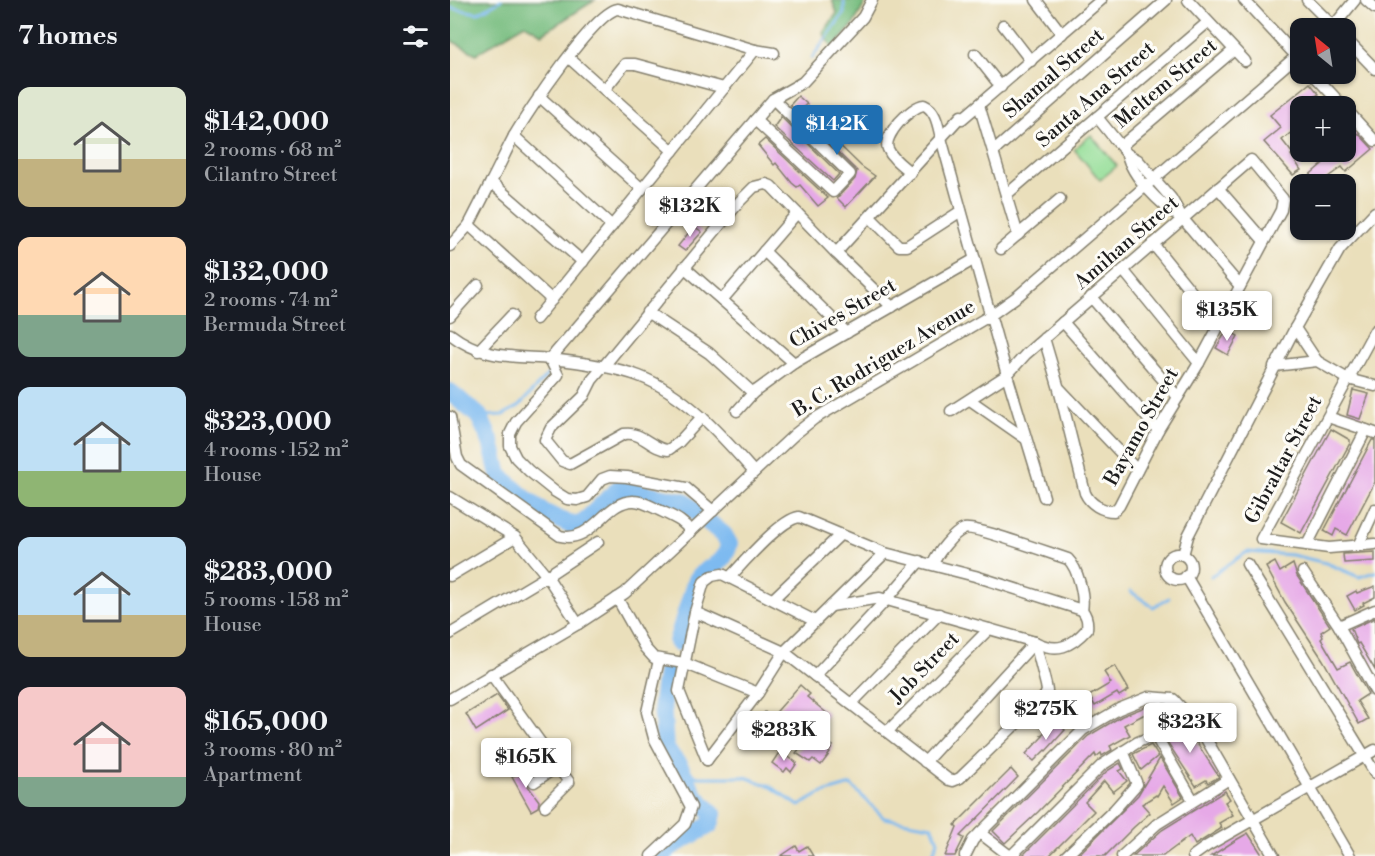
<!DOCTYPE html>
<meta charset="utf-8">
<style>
:root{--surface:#171b24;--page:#20242c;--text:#f1f3f6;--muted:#9ea1a6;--accent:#1f6fb2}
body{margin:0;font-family:"Libre Bodoni",serif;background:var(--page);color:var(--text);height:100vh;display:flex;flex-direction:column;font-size:22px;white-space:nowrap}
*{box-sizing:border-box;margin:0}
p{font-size:20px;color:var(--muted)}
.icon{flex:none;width:33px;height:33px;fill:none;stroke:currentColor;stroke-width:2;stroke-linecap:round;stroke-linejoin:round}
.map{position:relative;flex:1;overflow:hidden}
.drawer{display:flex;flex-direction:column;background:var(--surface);width:450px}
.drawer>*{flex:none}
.needle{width:39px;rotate:330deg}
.buttons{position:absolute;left:840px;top:18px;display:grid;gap:12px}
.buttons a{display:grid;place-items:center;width:66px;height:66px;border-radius:12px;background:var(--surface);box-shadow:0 2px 4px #0004;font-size:30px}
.price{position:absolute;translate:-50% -51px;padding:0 14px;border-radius:6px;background:#fff;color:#222;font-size:20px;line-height:39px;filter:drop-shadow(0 2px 3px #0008)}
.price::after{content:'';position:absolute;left:50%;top:36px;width:18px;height:14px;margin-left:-9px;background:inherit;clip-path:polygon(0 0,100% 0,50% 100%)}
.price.current{background:var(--accent);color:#fff}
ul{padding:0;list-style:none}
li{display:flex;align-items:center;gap:18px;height:150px;padding:0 18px}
li span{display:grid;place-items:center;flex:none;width:168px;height:120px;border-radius:12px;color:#555}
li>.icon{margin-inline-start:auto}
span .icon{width:72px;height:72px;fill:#fffc;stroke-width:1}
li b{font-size:26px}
h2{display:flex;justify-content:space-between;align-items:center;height:72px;padding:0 18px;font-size:26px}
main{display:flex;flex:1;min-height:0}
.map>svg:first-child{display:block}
</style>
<main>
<section class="drawer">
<h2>7 homes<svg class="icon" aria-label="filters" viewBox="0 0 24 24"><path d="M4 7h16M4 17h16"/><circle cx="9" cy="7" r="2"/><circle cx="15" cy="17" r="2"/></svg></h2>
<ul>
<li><span style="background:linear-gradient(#dfe7d0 60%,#c2b280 0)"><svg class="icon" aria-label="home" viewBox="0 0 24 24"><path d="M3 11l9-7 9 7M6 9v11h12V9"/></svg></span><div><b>$142,000</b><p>2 rooms · 68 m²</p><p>Cilantro Street</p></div></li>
<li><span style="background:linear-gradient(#ffd9b3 65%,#7fa58c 0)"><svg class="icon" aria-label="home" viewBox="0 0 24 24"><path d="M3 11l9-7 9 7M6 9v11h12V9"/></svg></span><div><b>$132,000</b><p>2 rooms · 74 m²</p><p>Bermuda Street</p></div></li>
<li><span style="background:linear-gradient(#bfe0f5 70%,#8fb573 0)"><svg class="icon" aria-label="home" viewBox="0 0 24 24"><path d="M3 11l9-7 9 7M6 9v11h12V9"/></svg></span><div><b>$323,000</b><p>4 rooms · 152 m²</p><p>House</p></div></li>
<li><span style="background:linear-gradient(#bfe0f5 65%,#c2b280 0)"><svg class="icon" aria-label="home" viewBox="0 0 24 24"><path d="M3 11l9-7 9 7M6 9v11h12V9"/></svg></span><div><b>$283,000</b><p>5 rooms · 158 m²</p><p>House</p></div></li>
<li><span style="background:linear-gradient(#f6c9c9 75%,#7fa58c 0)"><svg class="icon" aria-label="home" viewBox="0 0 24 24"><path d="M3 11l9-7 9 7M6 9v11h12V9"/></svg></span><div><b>$165,000</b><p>3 rooms · 80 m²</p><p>Apartment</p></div></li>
</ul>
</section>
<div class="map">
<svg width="925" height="856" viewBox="0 0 925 856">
<rect width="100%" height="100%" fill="#fdfcf7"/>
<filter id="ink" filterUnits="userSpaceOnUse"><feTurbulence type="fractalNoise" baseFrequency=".0167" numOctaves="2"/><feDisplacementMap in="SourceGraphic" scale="12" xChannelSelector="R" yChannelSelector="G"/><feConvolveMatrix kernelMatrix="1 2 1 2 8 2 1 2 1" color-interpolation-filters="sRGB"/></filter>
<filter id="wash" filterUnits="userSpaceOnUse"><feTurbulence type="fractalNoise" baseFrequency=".008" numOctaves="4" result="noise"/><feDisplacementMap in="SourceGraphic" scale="24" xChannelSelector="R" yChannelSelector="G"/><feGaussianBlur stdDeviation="1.35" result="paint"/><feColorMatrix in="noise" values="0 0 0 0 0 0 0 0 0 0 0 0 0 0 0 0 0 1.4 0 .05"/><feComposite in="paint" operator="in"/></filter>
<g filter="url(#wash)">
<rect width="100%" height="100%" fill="#eadfbb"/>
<path fill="#95de98" stroke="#587d5a" stroke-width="1.5" d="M641 135 667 166 650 180 624 149Z"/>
<g fill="#78bd80" stroke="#4a6c4e" stroke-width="1.5">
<path d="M3 0H145L92 34 75 24 26 54 0 40V2Z"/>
<path d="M382 0H417L403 25 383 48 373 33 387 13Z"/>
</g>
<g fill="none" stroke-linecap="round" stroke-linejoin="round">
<g stroke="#7dbaf0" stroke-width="3">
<path d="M0 8 28 13 51 0"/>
<path d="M362 58 394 13V0"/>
<path d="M29 416 53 415 69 406 98 374"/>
<path d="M761 576 797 552 842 555 876 563 909 577 925 572"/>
<path d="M680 591 703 607 719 598"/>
<path d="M230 767 248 777H295L320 786 349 806 370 794 401 785 434 818 482 826 488 841 482 856"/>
</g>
<g stroke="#7dbaf0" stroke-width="18">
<path d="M0 392 29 416 41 442 49 475 72 496 95 513 121 525 133 523 169 488 233 501 274 535 279 544C273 569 260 562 246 580L227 642"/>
<path d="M213 856 219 848 260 825 263 814 246 797 230 767 215 748 212 702 216 672"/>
</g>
</g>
<g id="blocks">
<g fill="#e6a9e7">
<path d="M860 83 869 94 850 106V125L832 140 843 154 841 155 851 170 843 175 814 142 831 128 820 115Z"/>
<path d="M348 96 357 104 353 107 377 131 376 132 411 166 425 176 396 207 387 198 405 179 407 171 340 105Z"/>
<path d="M331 117 389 174 383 181 324 127Z"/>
<path d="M896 121 906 135 908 133 923 149 896 172 892 167 868 184H862L856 178 886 152H896V144L900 140 896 135Z"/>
<path d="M315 139 378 198 368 206 350 185 347 187 342 183 326 163 324 165 308 145Z"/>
<path d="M244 226 252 232 235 251 228 246Z"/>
<path d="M777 330 788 336 778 355 766 348Z"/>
<path d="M903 390 919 394 910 419 897 415Z"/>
<path d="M881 429 900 440V443L851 533 831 522Z"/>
<path d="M922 440H925V482L897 535 886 529 883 536 874 531Z"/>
<path d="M925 552V561L894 563 893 554Z"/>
<path d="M825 562 830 572 843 564 847 576 880 626 871 632 873 637 871 639 888 668 900 662 918 694 907 701 918 719 909 724 873 660 835 602 816 567Z"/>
<path d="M925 586V597L913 603 914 605 905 610 897 596 906 591 907 593Z"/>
<path d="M925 618V670L909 643 907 644 901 629Z"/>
<path d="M665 666 679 690 669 696 667 693 645 706 639 696 661 683 654 672Z"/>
<path d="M350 685 360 694 357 697 378 714 364 731 383 746 379 752 380 753 371 765 363 759 360 762 346 753 359 737 345 725 343 728 340 726 326 744 317 737 319 734 306 722 315 712 321 718Z"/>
<path d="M47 695 58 710 26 731 16 714Z"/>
<path d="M700 705H705L706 713 693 715 674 725 680 735 660 746 662 750 652 756 651 753 646 757 645 754 588 812 555 843 543 831 638 736 672 716Z"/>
<path d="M732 720 769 777 758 783 756 780 746 786 716 740 718 738 715 732Z"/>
<path d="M608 722 615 730 596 751 595 750 584 761 576 754 593 736 591 735Z"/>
<path d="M701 745 708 756 691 770 683 754Z"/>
<path d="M330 751 347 763 341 772 337 768 334 772 322 763Z"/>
<path d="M710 758 733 797 724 803 713 786 707 796 706 795 692 804 700 813 684 827 655 856H627L688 795Z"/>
<path d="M670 763 673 769 669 771 677 781 663 792 654 781 635 802 644 811 599 856H572L657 771Z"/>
<path d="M75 768 80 776 77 779 78 786 89 801 88 807 81 811 62 777Z"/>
<path d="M561 769 568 777 510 836 514 838 505 856H495L507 827 505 825Z"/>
<path d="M775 791 780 799 775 802 783 815 769 823 772 828 745 845 740 836 713 856H683L712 830Z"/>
<path d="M798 833 813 856H761L786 840Z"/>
<path d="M346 846 349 851 357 846 363 856H331Z"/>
</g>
</g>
</g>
<g filter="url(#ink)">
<use href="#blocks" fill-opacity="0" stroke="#837e6c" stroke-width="1.5"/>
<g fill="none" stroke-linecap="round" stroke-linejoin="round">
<g stroke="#837e6c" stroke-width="13">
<g id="minor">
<path d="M586 0 612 34"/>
<path d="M738 0 795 61"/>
<path d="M794 0 850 60"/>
<path d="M857 0 885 28"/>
<path d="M916 0 925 8"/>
<path d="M553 25 581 61"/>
<path d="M882 28 905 0"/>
<path d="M896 39 925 69"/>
<path d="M525 54 551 87"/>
<path d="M119 58 223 151"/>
<path d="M863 74 893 106"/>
<path d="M155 89 175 64H185L274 88"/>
<path d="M89 96 192 189"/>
<path d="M529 105 568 235"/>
<path d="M896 109 925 141"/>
<path d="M647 117 677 154 688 160 721 198 733 219 790 286"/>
<path d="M512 119 651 0"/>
<path d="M305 120 383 192 400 174 323 99"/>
<path d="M64 136 162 226"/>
<path d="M671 146 784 50"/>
<path d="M544 151 716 0"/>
<path d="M677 154C682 177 710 204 730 217"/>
<path d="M461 173C453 166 442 159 438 149 432 136 461 106 474 105 486 110 488 126 491 138L557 375 594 497"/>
<path d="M41 182 19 225 102 300"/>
<path d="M768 188 814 241"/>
<path d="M556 195 758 22"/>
<path d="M420 217 449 246H457L511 211"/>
<path d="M703 244 769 326"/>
<path d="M0 246 19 225"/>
<path d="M551 249 610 199"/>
<path d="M314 251 397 333"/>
<path d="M386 253 511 116"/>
<path d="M133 262 41 182C49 167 56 151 64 136 77 113 145 11 168 9L305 50 324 53"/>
<path d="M234 267 344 363"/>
<path d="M673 270 749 363"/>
<path d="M641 297 728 397"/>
<path d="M272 300 347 213"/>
<path d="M197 312 259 353 303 393"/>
<path d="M0 316 28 285"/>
<path d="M86 319 305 50"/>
<path d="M613 322 708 430"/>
<path d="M925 330 811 539 879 548 925 544"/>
<path d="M0 334C33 359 61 356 100 359 129 362 162 366 189 376 236 394 272 436 304 472"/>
<path d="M28 351 62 315"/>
<path d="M867 361 845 328 890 249 925 212"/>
<path d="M824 366 867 361 898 379 925 386"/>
<path d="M610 389 687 470"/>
<path d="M520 400 576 439"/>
<path d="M287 411 303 393 344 363 525 259"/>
<path d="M501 411 557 375 576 354 801 160 833 199 831 210 749 363 708 430 669 506 664 511C652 511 640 504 635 493L609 389 594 338"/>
<path d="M0 417 7 457 11 465 110 536C143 544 155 500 184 501 193 501 202 507 211 511 223 517 233 520 241 532"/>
<path d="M252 417 228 443 218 450C201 449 192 431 174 434L120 464 112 461 95 440 101 428 134 396 142 380 153 367 289 202 304 187 316 184 321 186 386 253 442 307"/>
<path d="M878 417 925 433"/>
<path d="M0 497 65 537 97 576 128 624"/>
<path d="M263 511 236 488 177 477 160 476 152 479 137 497 127 500 117 499 104 491 79 471 66 458 60 446V434L66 422 108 375 100 359 323 99 353 82 413 17 422 0"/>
<path d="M857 545 916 430"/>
<path d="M908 546 925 509"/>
<path d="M435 553 334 652 499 780 503 781 510 778 595 696 597 691 596 685 585 642"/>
<circle cx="728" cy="567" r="13"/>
<path d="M733 555 738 536 845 328"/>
<path d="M483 564C487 554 503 533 514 529 523 525 602 554 618 559 628 569 635 596 632 610"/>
<path d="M797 564 925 773"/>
<path d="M853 572 889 626 925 691"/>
<path d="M0 576 65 537"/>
<path d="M736 576 900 856"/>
<path d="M280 577C294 562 330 520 349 517L435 553 525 576 632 610C637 616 638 621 637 629 621 647 607 653 585 642"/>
<path d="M167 598 195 648 204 658 234 663 308 693"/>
<path d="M323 599 390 535"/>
<path d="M381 606 430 598 585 642 475 762"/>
<path d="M245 612 334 652 308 693 257 760"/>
<path d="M889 626 925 610"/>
<path d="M0 634 97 576 148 542"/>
<path d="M41 674 119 782 95 806"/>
<path d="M365 676 437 599 470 561"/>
<path d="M0 699 128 624 175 593 345 434 364 419 541 315 569 295 850 53"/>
<path d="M401 704 489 614"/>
<path d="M437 732 539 629"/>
<path d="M705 735 725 701"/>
<path d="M257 760 229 691 245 612 254 582 262 576 272 574 365 621"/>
<path d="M84 782 108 766"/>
<path d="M530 833 560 856"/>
<path d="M201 856 235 824 241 807 204 738 197 712 209 660"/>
<path d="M515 856 523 840 633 730 669 709 699 697 723 699 748 725 824 856"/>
<path d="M561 856 652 765 688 742 705 735 743 800"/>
<path d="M616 856 664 810 687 784 673 751"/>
<path d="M672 856 707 824 779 779"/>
<path d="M743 856 757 846 925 750"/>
</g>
</g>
<use href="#minor" stroke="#fff" stroke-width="10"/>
</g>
</g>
<g text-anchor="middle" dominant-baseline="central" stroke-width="6" stroke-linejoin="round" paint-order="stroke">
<g font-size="20" fill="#1c1c1c" stroke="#fdfcf7">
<text transform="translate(604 74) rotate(-41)">Shamal Street</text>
<text transform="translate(716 84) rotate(-40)">Meltem Street</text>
<text transform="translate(646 95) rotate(-41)">Santa Ana Street</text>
<text transform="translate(677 243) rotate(-41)">Amihan Street</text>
<text transform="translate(393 314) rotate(-30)">Chives Street</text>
<text transform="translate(434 359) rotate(-31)">B. C. Rodriguez Avenue</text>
<text transform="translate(692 427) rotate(-61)">Bayamo Street</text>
<text transform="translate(834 460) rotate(-62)">Gibraltar Street</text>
<text transform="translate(475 668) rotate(-46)">Job Street</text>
</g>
</g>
</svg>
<div class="buttons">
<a><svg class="needle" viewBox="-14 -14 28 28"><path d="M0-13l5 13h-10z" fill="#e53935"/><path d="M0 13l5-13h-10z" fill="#9ea1a6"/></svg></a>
<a>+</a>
<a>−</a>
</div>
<b class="price current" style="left:387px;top:156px">$142K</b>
<b class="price" style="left:240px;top:238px">$132K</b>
<b class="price" style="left:777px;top:342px">$135K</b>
<b class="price" style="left:596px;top:741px">$275K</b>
<b class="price" style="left:740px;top:754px">$323K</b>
<b class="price" style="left:334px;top:762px">$283K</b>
<b class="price" style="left:76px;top:789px">$165K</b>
</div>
</main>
